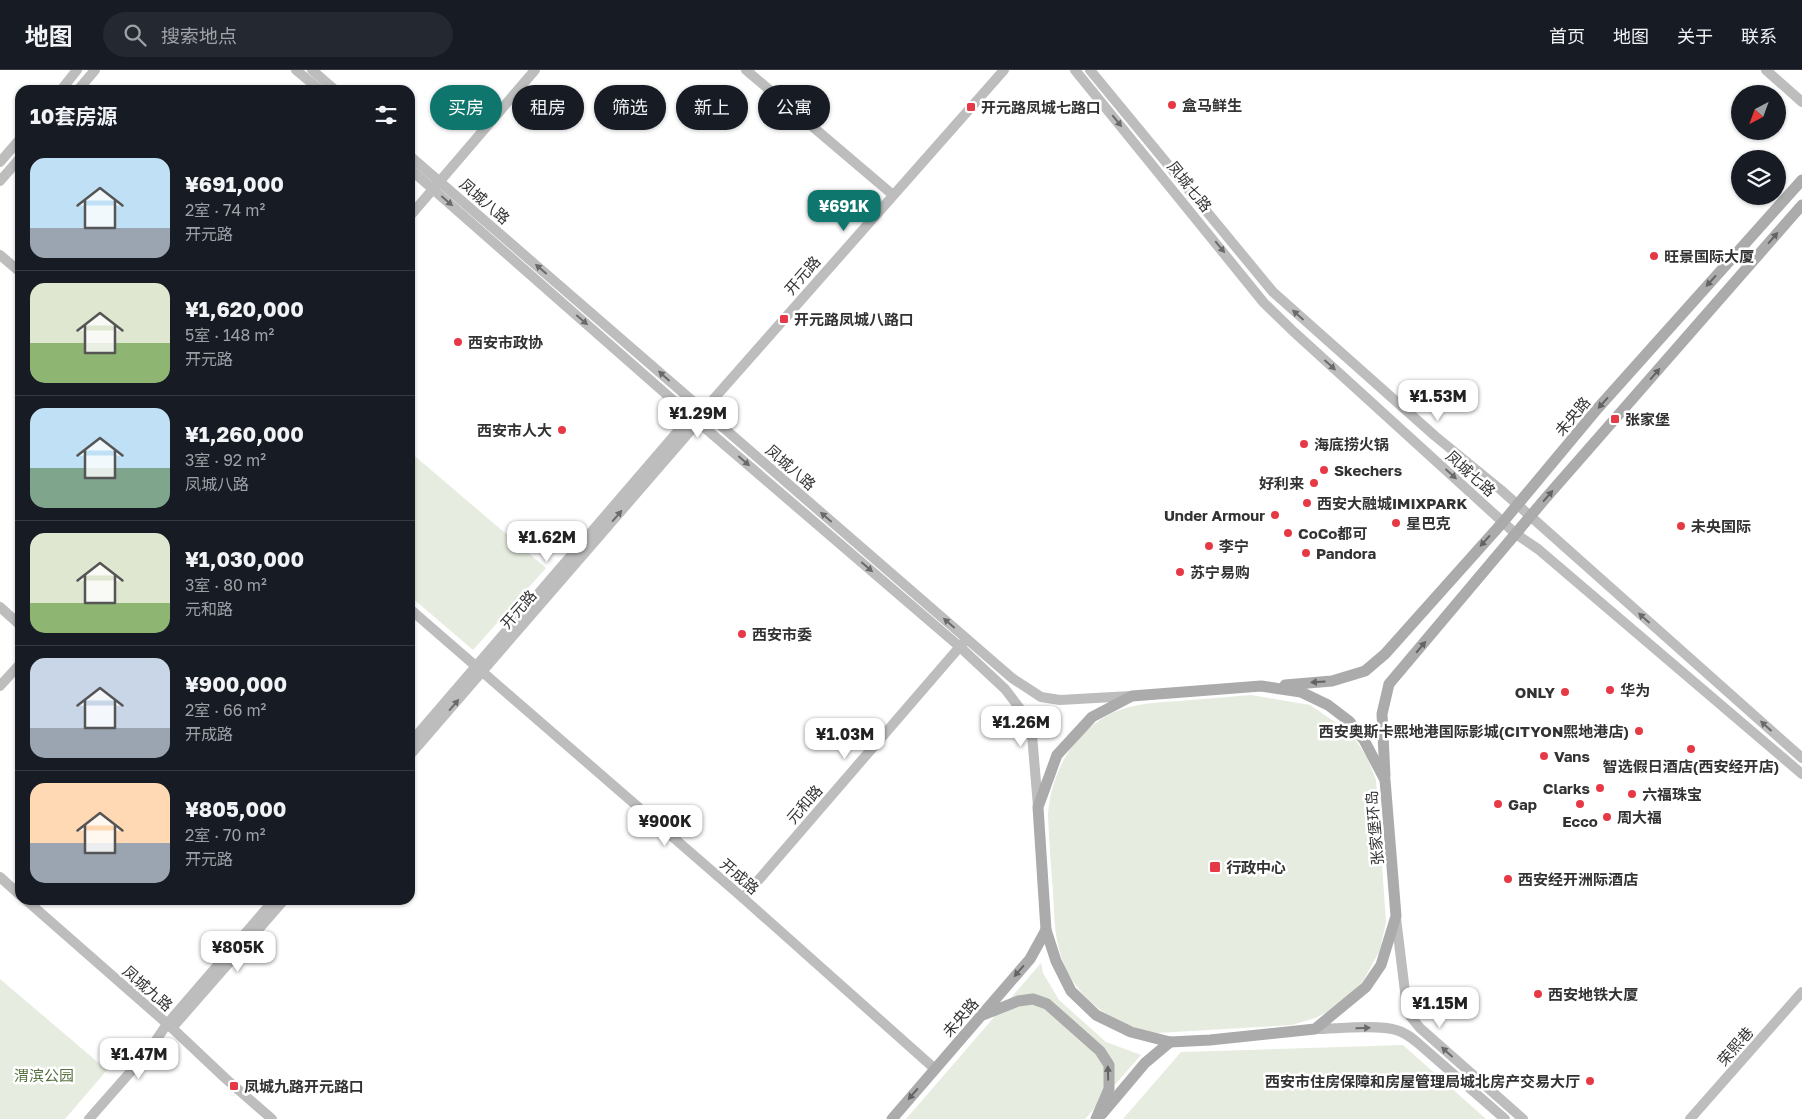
<!DOCTYPE html>
<html lang="zh">
<meta charset="utf-8">
<style>
:root{--surface:#171b24;--page:#242831;--text:#f1f3f6;--muted:#9ea1a6;--line:#363941;--accent:#0f766e}
body{margin:0;font-family:"Golos Text","Noto Sans SC",sans-serif;background:var(--page);color:var(--text);height:100vh;display:flex;flex-direction:column;font-size:19px;white-space:nowrap}
*{box-sizing:border-box;margin:0}
p{font-size:16px;color:var(--muted)}
.icon{flex:none;width:28px;height:28px;fill:none;stroke:currentColor;stroke-width:2;stroke-linecap:round;stroke-linejoin:round}
.map{position:relative;flex:1;overflow:hidden}
.panel{position:absolute;left:15px;top:15px;width:400px;height:820px;display:flex;flex-direction:column;background:var(--surface);border-radius:15px;box-shadow:0 1px 4px #0004}
.panel>*{flex:none}
.top-card{position:absolute;left:430px;top:15px;width:475px;height:45px;display:flex;gap:10px}
.needle{width:32px;rotate:221deg}
.controls{position:absolute;left:1731px;top:15px;display:grid;gap:10px}
.controls a{display:grid;place-items:center;width:55px;height:55px;border-radius:50%;background:var(--surface);box-shadow:0 1px 4px #0004;font-size:25px}
.price{position:absolute;translate:-50% -42px;padding:0 11px;border-radius:10px;background:#fff;color:#222;font-size:16px;line-height:32px;filter:drop-shadow(0 1px 2px #0008)}
.price::after{content:'';position:absolute;left:50%;top:30px;width:15px;height:11px;margin-left:-8px;background:inherit;clip-path:polygon(0 0,100% 0,50% 100%)}
.price.current{background:var(--accent);color:#fff}
ul{padding:0;list-style:none}
li{display:flex;align-items:center;gap:15px;height:125px;padding:0 15px}
li+li{border-top:1px solid var(--line)}
li span{display:grid;place-items:center;flex:none;width:140px;height:100px;border-radius:15px;color:#555}
li>.icon{margin-inline-start:auto}
span .icon{width:60px;height:60px;fill:#fffc;stroke-width:1}
li b{font-size:21px}
h2{display:flex;justify-content:space-between;align-items:center;height:60px;padding:0 15px;font-size:21px}
.pill{padding:0 18px;border-radius:22px;background:var(--surface);box-shadow:0 1px 4px #0004;font-size:18px;line-height:45px}
.pill.current{background:var(--accent);color:#fff}
header{display:flex;align-items:center;gap:30px;box-sizing:border-box;height:70px;padding:0 25px;background:var(--surface);border-bottom:1px solid var(--line)}
header strong{font-size:24px}
nav{display:flex;gap:28px;margin-inline-start:auto;font-size:18px}
.search{width:350px;height:45px;background:var(--page);display:flex;align-items:center;gap:12px;box-sizing:border-box;padding:0 18px;border-radius:28px;color:var(--muted);font-size:19px}
.map>svg:first-child{display:block}
</style>
<header>
<strong>地图</strong>
<div class="search"><svg class="icon" aria-label="search" viewBox="0 0 24 24"><circle cx="10" cy="10" r="6"/><path d="M15 15l6 6"/></svg>搜索地点</div>
<nav><a>首页</a><a>地图</a><a>关于</a><a>联系</a></nav>
</header>
<div class="map">
<svg width="1802" height="1049" viewBox="0 0 1802 1049">
<rect width="100%" height="100%" fill="#fff"/>
<g fill="#e6ecdf">
<path d="M410 382 546 498 473 580 410 526Z"/>
<path d="M1251 625 1310 635 1351 663 1367 687 1376 710 1386 852 1380 880 1363 911 1348 928 1332 940 1315 948 1292 955 1157 963C1109 954 1069 925 1058 875 1054 857 1054 839 1053 821 1051 796 1049 770 1048 745 1051 698 1079 652 1126 638 1144 633 1161 632 1179 631 1203 629 1227 627 1251 625Z"/>
<path d="M1041 893 1043 903 1059 930 1106 972 1141 985 1085 1049H906Z"/>
<path d="M0 909 107 1000 65 1049H0Z"/>
<path d="M1403 975 1486 1049H1123L1181 982Z"/>
</g>
<g fill="none" stroke-linecap="round" stroke-linejoin="round">
<g stroke="#bdbdbd" stroke-width="10">
<path d="M296 0 320 20"/>
<path d="M312 0 335 20"/>
<path d="M746 0 893 125"/>
<path d="M1075 0 1264 233 1294 262 1516 464 1538 479 1802 704"/>
<path d="M1090 0 1273 222 1435 366 1501 420 1802 688"/>
<path d="M1766 0 1802 32"/>
<path d="M61 20 77 0"/>
<path d="M78 20 95 0"/>
<path d="M410 86 1012 608 1041 627 1060 630 1131 626"/>
<path d="M0 92 20 69"/>
<path d="M410 99 691 346 960 577 1005 619 1031 653 1038 736"/>
<path d="M0 111 20 88"/>
<path d="M410 146 535 0"/>
<path d="M0 185 20 202"/>
<path d="M0 537 20 555"/>
<path d="M410 539 743 828 935 999"/>
<path d="M0 616 20 594"/>
<path d="M410 673 691 346 695 344"/>
<path d="M410 685 679 374 698 352 703 341 1004 0"/>
<path d="M0 807 20 825"/>
<path d="M743 828 963 573"/>
<path d="M26 830 172 958 225 1008 272 1049"/>
<path d="M1396 848 1406 930 1411 947 1420 958 1523 1049"/>
<path d="M172 958 284 830"/>
<path d="M1315 959C1335 959 1378 954 1396 960 1405 962 1412 968 1419 974L1505 1049"/>
<path d="M89 1049 148 982 167 954 274 830"/>
<path d="M1690 1049 1802 922"/>
</g>
<g stroke="#ababab" stroke-width="11">
<path d="M1285 615 1332 611 1365 601 1385 584 1503 452 1598 338 1802 110"/>
<path d="M1261 616 1301 622 1328 635 1349 651 1364 670 1385 710 1396 846 1381 895 1366 917 1315 959 1210 970 1170 972 1131 962 1096 945 1071 921 1056 891 1046 860 1038 737 1057 685 1092 647 1132 626Z"/>
<path d="M1385 706 1382 644 1389 614 1544 430 1802 135"/>
<path d="M983 945 1018 931 1033 929 1047 934 1100 981 1109 995V1019L1096 1049"/>
<path d="M1102 1044 1145 993 1170 972"/>
<path d="M892 1049 1030 889 1046 860"/>
</g>
</g>
<defs><path id="oneway-solid" d="M-6-.8H1V-3.2L6.5 0L1 3.2V.8H-6Z" transform="scale(1.25)"/></defs>
<g fill="#6a6a6a">
<use href="#oneway-solid" transform="translate(1117 51) rotate(51)"/>
<use href="#oneway-solid" transform="translate(447 131) rotate(41)"/>
<use href="#oneway-solid" transform="translate(1220 177) rotate(51)"/>
<use href="#oneway-solid" transform="translate(541 199) rotate(-139)"/>
<use href="#oneway-solid" transform="translate(1298 245) rotate(-138)"/>
<use href="#oneway-solid" transform="translate(582 250) rotate(41)"/>
<use href="#oneway-solid" transform="translate(1330 295) rotate(42)"/>
<use href="#oneway-solid" transform="translate(664 306) rotate(-138)"/>
<use href="#oneway-solid" transform="translate(744 391) rotate(41)"/>
<use href="#oneway-solid" transform="translate(1451 404) rotate(42)"/>
<use href="#oneway-solid" transform="translate(617 446) rotate(-49)"/>
<use href="#oneway-solid" transform="translate(826 447) rotate(-139)"/>
<use href="#oneway-solid" transform="translate(867 497) rotate(41)"/>
<use href="#oneway-solid" transform="translate(1644 548) rotate(-138)"/>
<use href="#oneway-solid" transform="translate(949 553) rotate(-139)"/>
<use href="#oneway-solid" transform="translate(454 635) rotate(-49)"/>
<use href="#oneway-solid" transform="translate(1766 656) rotate(-138)"/>
<use href="#oneway-solid" transform="translate(1363 958) rotate(-1)"/>
<use href="#oneway-solid" transform="translate(1447 982) rotate(-138)"/>
</g>
<g fill="#636363">
<use href="#oneway-solid" transform="translate(1773 168) rotate(-49)"/>
<use href="#oneway-solid" transform="translate(1711 211) rotate(132)"/>
<use href="#oneway-solid" transform="translate(1655 304) rotate(-49)"/>
<use href="#oneway-solid" transform="translate(1603 333) rotate(132)"/>
<use href="#oneway-solid" transform="translate(1548 426) rotate(-49)"/>
<use href="#oneway-solid" transform="translate(1485 471) rotate(132)"/>
<use href="#oneway-solid" transform="translate(1421 577) rotate(-50)"/>
<use href="#oneway-solid" transform="translate(1318 612) rotate(176)"/>
<use href="#oneway-solid" transform="translate(1019 901) rotate(131)"/>
<use href="#oneway-solid" transform="translate(1108 1003) rotate(-92)"/>
<use href="#oneway-solid" transform="translate(913 1024) rotate(131)"/>
</g>
<g fill="#e63946" stroke="#fff" stroke-width="2">
<circle cx="1172" cy="35" r="5"/>
<rect x="966" y="32" width="10" height="10" rx="2.5"/>
<circle cx="1654" cy="186" r="5"/>
<rect x="779" y="244" width="10" height="10" rx="2.5"/>
<circle cx="458" cy="272" r="5"/>
<rect x="1610" y="344" width="10" height="10" rx="2.5"/>
<circle cx="562" cy="360" r="5"/>
<circle cx="1304" cy="374" r="5"/>
<circle cx="1324" cy="400" r="5"/>
<circle cx="1314" cy="413" r="5"/>
<circle cx="1307" cy="433" r="5"/>
<circle cx="1275" cy="445" r="5"/>
<circle cx="1396" cy="453" r="5"/>
<circle cx="1681" cy="456" r="5"/>
<circle cx="1288" cy="463" r="5"/>
<circle cx="1209" cy="476" r="5"/>
<circle cx="1306" cy="483" r="5"/>
<circle cx="1180" cy="502" r="5"/>
<circle cx="742" cy="564" r="5"/>
<circle cx="1610" cy="620" r="5"/>
<circle cx="1565" cy="622" r="5"/>
<circle cx="1639" cy="661" r="5"/>
<circle cx="1691" cy="679" r="5"/>
<circle cx="1544" cy="686" r="5"/>
<circle cx="1600" cy="718" r="5"/>
<circle cx="1632" cy="724" r="5"/>
<circle cx="1498" cy="734" r="5"/>
<circle cx="1580" cy="734" r="5"/>
<circle cx="1607" cy="747" r="5"/>
<rect x="1209" y="791" width="12" height="12" rx="2.5"/>
<circle cx="1508" cy="809" r="5"/>
<circle cx="1538" cy="924" r="5"/>
<circle cx="1590" cy="1011" r="5"/>
<rect x="229" y="1011" width="10" height="10" rx="2.5"/>
</g>
<g text-anchor="middle" dominant-baseline="central" stroke-width="5" stroke-linejoin="round" paint-order="stroke">
<g font-size="15" font-weight="bold" fill="#333" stroke="#fff" text-anchor="start">
<text x="1182" y="35">盒马鲜生</text>
<text x="981" y="37">开元路凤城七路口</text>
<text x="1664" y="186">旺景国际大厦</text>
<text x="794" y="249">开元路凤城八路口</text>
<text x="468" y="272">西安市政协</text>
<text x="1625" y="349">张家堡</text>
<text x="552" y="360" text-anchor="end">西安市人大</text>
<text x="1314" y="374">海底捞火锅</text>
<text x="1334" y="400">Skechers</text>
<text x="1304" y="413" text-anchor="end">好利来</text>
<text x="1317" y="433">西安大融城IMIXPARK</text>
<text x="1265" y="445" text-anchor="end">Under Armour</text>
<text x="1406" y="453">星巴克</text>
<text x="1691" y="456">未央国际</text>
<text x="1298" y="463">CoCo都可</text>
<text x="1219" y="476">李宁</text>
<text x="1316" y="483">Pandora</text>
<text x="1190" y="502">苏宁易购</text>
<text x="752" y="564">西安市委</text>
<text x="1620" y="620">华为</text>
<text x="1555" y="622" text-anchor="end">ONLY</text>
<text x="1629" y="661" text-anchor="end">西安奥斯卡熙地港国际影城(CITYON熙地港店)</text>
<text x="1554" y="686">Vans</text>
<text x="1691" y="696" text-anchor="middle">智选假日酒店(西安经开店)</text>
<text x="1590" y="718" text-anchor="end">Clarks</text>
<text x="1642" y="724">六福珠宝</text>
<text x="1508" y="734">Gap</text>
<text x="1617" y="747">周大福</text>
<text x="1580" y="751" text-anchor="middle">Ecco</text>
<text x="1226" y="797">行政中心</text>
<text x="1518" y="809">西安经开洲际酒店</text>
<text x="1548" y="924">西安地铁大厦</text>
<text x="1580" y="1011" text-anchor="end">西安市住房保障和房屋管理局城北房产交易大厅</text>
<text x="244" y="1016">凤城九路开元路口</text>
</g>
<g font-size="15" fill="#333" stroke="#fff">
<text transform="translate(1190 116) rotate(51)">凤城七路</text>
<text transform="translate(485 131) rotate(41)">凤城八路</text>
<text transform="translate(802 205) rotate(-49)">开元路</text>
<text transform="translate(1572 346) rotate(-50)">未央路</text>
<text transform="translate(791 397) rotate(41)">凤城八路</text>
<text transform="translate(1471 403) rotate(42)">凤城七路</text>
<text transform="translate(518 539) rotate(-49)">开元路</text>
<text transform="translate(804 734) rotate(-49)">元和路</text>
<text transform="translate(1374 758) rotate(-95)">张家堡环岛</text>
<text transform="translate(740 806) rotate(41)">开成路</text>
<text transform="translate(148 918) rotate(41)">凤城九路</text>
<text transform="translate(960 947) rotate(-49)">未央路</text>
<text transform="translate(1735 976) rotate(-49)">荣熙巷</text>
</g>
<g font-size="15" fill="#56703f" stroke="#fff">
<text x="44" y="1005">渭滨公园</text>
</g>
</g>
</svg>
<div class="controls">
<a><svg class="needle" viewBox="-14 -14 28 28"><path d="M0-13l5 13h-10z" fill="#e53935"/><path d="M0 13l5-13h-10z" fill="#9ea1a6"/></svg></a>
<a><svg class="icon" aria-label="layers" viewBox="0 0 24 24"><path d="M12 4l9 5-9 5-9-5zM3 14l9 5 9-5"/></svg></a>
</div>
<b class="price current" style="left:844px;top:162px">¥691K</b>
<b class="price" style="left:1438px;top:352px">¥1.53M</b>
<b class="price" style="left:698px;top:369px">¥1.29M</b>
<b class="price" style="left:547px;top:493px">¥1.62M</b>
<b class="price" style="left:1021px;top:678px">¥1.26M</b>
<b class="price" style="left:845px;top:690px">¥1.03M</b>
<b class="price" style="left:665px;top:777px">¥900K</b>
<b class="price" style="left:238px;top:903px">¥805K</b>
<b class="price" style="left:1440px;top:959px">¥1.15M</b>
<b class="price" style="left:139px;top:1010px">¥1.47M</b>
<div class="top-card">
<a class="pill current">买房</a>
<a class="pill">租房</a>
<a class="pill">筛选</a>
<a class="pill">新上</a>
<a class="pill">公寓</a>
</div>
<section class="panel">
<h2>10套房源<svg class="icon" aria-label="filters" viewBox="0 0 24 24"><path d="M4 7h16M4 17h16"/><circle cx="9" cy="7" r="2"/><circle cx="15" cy="17" r="2"/></svg></h2>
<ul>
<li><span style="background:linear-gradient(#bfe0f5 70%,#9aa5b1 0)"><svg class="icon" aria-label="home" viewBox="0 0 24 24"><path d="M3 11l9-7 9 7M6 9v11h12V9"/></svg></span><div><b>¥691,000</b><p>2室 · 74 m²</p><p>开元路</p></div></li>
<li><span style="background:linear-gradient(#dfe7d0 60%,#8fb573 0)"><svg class="icon" aria-label="home" viewBox="0 0 24 24"><path d="M3 11l9-7 9 7M6 9v11h12V9"/></svg></span><div><b>¥1,620,000</b><p>5室 · 148 m²</p><p>开元路</p></div></li>
<li><span style="background:linear-gradient(#bfe0f5 60%,#7fa58c 0)"><svg class="icon" aria-label="home" viewBox="0 0 24 24"><path d="M3 11l9-7 9 7M6 9v11h12V9"/></svg></span><div><b>¥1,260,000</b><p>3室 · 92 m²</p><p>凤城八路</p></div></li>
<li><span style="background:linear-gradient(#dfe7d0 70%,#8fb573 0)"><svg class="icon" aria-label="home" viewBox="0 0 24 24"><path d="M3 11l9-7 9 7M6 9v11h12V9"/></svg></span><div><b>¥1,030,000</b><p>3室 · 80 m²</p><p>元和路</p></div></li>
<li><span style="background:linear-gradient(#c9d6e8 70%,#9aa5b1 0)"><svg class="icon" aria-label="home" viewBox="0 0 24 24"><path d="M3 11l9-7 9 7M6 9v11h12V9"/></svg></span><div><b>¥900,000</b><p>2室 · 66 m²</p><p>开成路</p></div></li>
<li><span style="background:linear-gradient(#ffd9b3 60%,#9aa5b1 0)"><svg class="icon" aria-label="home" viewBox="0 0 24 24"><path d="M3 11l9-7 9 7M6 9v11h12V9"/></svg></span><div><b>¥805,000</b><p>2室 · 70 m²</p><p>开元路</p></div></li>
</ul>
</section>
</div>
